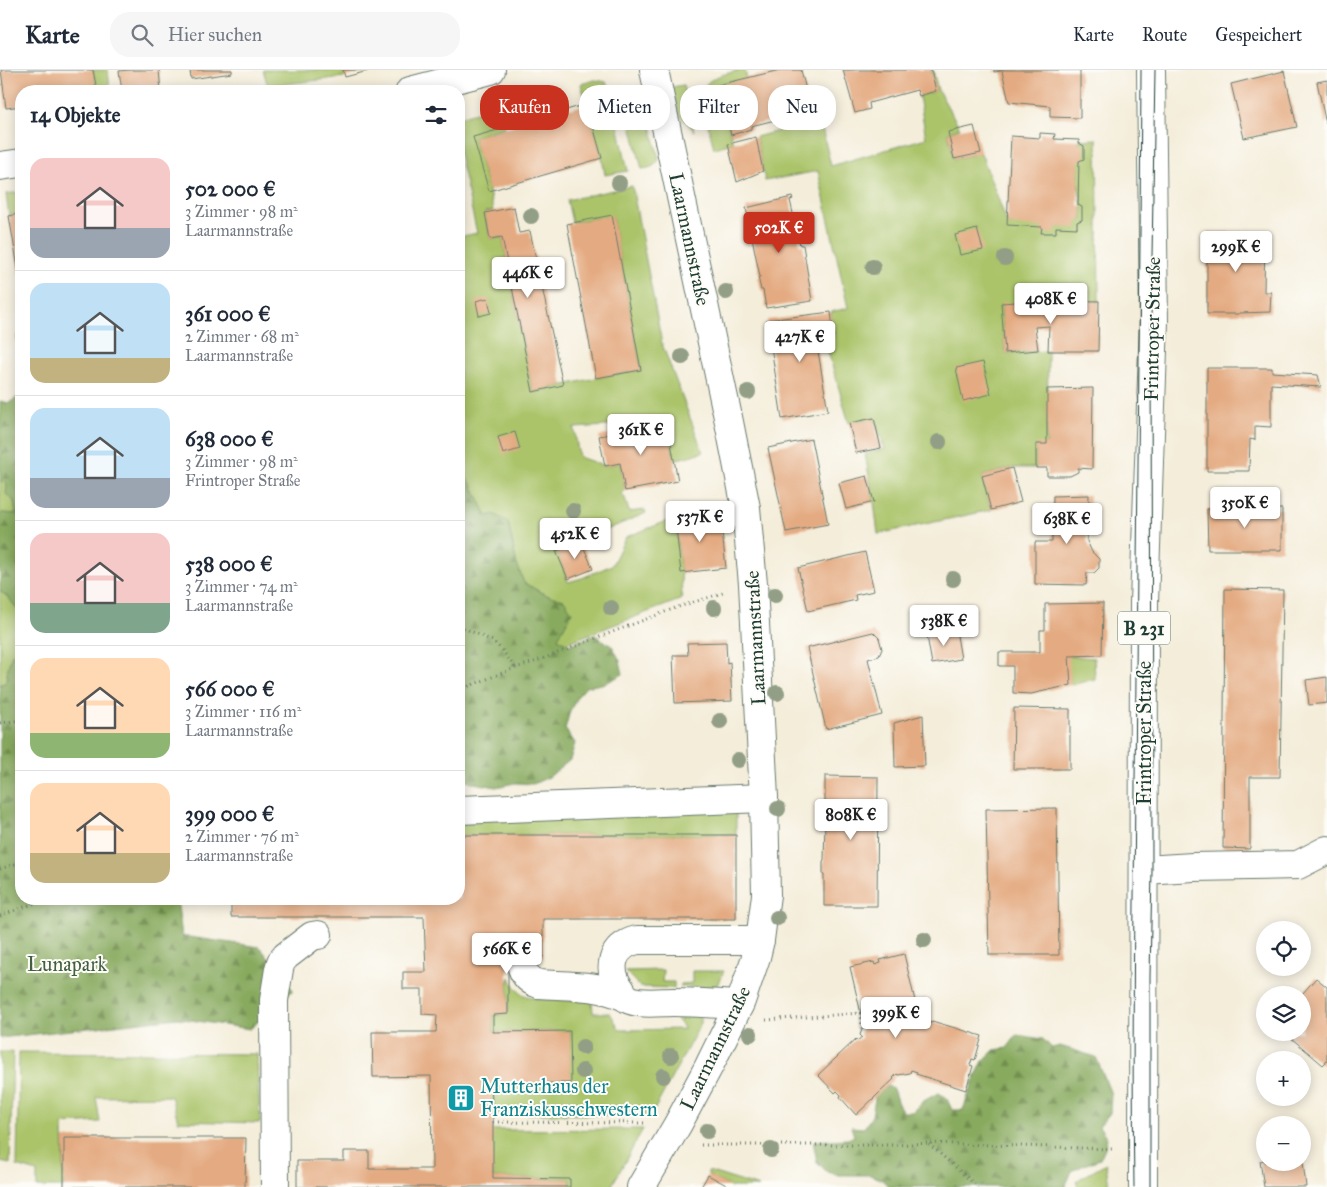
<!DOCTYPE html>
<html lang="de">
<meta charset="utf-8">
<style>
:root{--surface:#fff;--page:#f6f6f7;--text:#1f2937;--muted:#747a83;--line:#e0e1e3;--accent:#c8321e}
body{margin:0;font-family:"IM FELL Great Primer",serif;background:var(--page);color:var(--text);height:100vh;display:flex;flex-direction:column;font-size:19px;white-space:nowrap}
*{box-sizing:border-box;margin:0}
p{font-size:16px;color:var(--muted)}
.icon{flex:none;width:28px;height:28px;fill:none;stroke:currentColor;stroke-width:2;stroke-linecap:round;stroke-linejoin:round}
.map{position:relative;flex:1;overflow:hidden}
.sheet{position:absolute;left:15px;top:15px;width:450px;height:820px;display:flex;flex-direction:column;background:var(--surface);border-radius:20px;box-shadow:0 2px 12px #0003}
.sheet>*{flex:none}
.banner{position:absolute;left:480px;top:15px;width:475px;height:45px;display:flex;gap:10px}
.tools{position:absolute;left:1256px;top:851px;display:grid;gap:10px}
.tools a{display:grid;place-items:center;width:55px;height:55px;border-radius:50%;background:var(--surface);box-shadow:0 2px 12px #0003;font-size:25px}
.price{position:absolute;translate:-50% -42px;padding:0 11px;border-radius:5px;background:#fff;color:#222;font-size:16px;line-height:32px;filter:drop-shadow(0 1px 2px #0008)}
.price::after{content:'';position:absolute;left:50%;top:30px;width:15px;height:11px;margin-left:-8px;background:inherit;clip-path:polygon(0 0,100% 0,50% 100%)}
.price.active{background:var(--accent);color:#fff}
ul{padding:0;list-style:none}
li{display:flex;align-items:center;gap:15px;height:125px;padding:0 15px}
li+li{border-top:1px solid var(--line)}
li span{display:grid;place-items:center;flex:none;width:140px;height:100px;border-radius:15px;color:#555}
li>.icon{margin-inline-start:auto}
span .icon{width:60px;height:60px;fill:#fffc;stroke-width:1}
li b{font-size:21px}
h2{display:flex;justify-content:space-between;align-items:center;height:60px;padding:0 15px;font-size:21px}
.tag{padding:0 18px;border-radius:20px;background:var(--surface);box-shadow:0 2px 12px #0003;font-size:18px;line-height:45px}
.tag.active{background:var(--accent);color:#fff}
header{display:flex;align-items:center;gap:30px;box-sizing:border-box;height:70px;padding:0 25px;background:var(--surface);border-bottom:1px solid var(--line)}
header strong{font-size:24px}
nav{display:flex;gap:28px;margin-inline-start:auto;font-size:18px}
.search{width:350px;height:45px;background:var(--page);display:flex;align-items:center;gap:12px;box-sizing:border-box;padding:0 18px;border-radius:20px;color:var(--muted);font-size:19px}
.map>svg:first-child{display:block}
</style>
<header>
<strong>Karte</strong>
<div class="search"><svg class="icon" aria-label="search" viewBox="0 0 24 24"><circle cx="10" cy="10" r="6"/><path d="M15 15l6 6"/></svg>Hier suchen</div>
<nav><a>Karte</a><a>Route</a><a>Gespeichert</a></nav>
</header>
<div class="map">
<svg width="1327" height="1117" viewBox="0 0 1327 1117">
<defs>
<pattern id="forest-firs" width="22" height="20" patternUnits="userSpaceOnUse" patternTransform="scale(1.25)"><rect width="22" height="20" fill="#88aa5e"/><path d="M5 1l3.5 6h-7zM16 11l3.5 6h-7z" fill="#6f8c4e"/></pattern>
</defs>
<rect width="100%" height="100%" fill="#fdfcf7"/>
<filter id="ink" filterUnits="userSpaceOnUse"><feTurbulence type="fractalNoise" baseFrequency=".02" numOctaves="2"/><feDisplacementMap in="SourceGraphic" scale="10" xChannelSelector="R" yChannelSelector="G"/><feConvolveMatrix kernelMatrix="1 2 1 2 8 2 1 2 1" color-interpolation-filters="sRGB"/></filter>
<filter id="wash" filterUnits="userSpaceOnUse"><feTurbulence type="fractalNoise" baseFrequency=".0096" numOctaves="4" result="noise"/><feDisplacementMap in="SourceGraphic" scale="20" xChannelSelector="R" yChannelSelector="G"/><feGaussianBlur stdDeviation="1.12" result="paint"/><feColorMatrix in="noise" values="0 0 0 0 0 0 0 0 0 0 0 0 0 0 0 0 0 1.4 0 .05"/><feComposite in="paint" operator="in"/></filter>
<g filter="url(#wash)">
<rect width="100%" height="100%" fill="#f4edda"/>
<g fill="#abc46a" stroke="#65804f">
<path d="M93 0H108L110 21H96Z"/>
<path d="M263 0H343L345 7 268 16Z"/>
<path d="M740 0H745L747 10 718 18 733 73 714 78 700 25C708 5 721 6 740 0Z"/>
<path d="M931 0H933L938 20 960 58 948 62 954 89 981 83 1008 155 1082 150V137L1078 112 1079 70 1097 69 1099 231 1001 234 1005 283 1048 281 1047 374 1036 375V398H1012L982 406 991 440 878 464 874 432 865 384 885 379 874 348 849 353 824 268 834 267 831 242 848 238 818 101 765 111 756 67 820 50 831 96 926 68 919 26 936 21Z"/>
<path d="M595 10 606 12 611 22 628 101 605 105 602 88 581 14Z"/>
<path d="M683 15 694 61 678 43 672 17Z"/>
<path d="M643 22 659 89C655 97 650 98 642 99L625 30 628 25Z"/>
<path d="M542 23 548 45 516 54 511 32Z"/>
<path d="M500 35 505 57 473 67 489 121 493 141 485 142 490 169 502 167 533 322 596 308 641 300 612 146 572 152 567 130 632 116 662 274 703 382 674 390 667 352 574 358 579 387 605 396 620 393 625 421 621 423 625 428 629 442 645 440 646 443 557 481 568 512 582 508 612 495 626 467 675 448 681 503 682 529 566 573 558 568 564 530 546 525 524 513 517 495 508 452 487 446 471 413 459 403V167L477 163 459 84V47Z"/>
<path d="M21 122V143L9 146 6 124Z"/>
<path d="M0 411 8 414 14 431 16 444 2 443 0 445Z"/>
<path d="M0 521 8 527 21 544V581L12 584 8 598 6 612 0 615Z"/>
<path d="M1066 586 1094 588 1095 609 1071 615Z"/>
<path d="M736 738V765H459V747Z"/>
<path d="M663 900 662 912H674V918L640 917 625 901Z"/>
<path d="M692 901H724L716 917H681V914L692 913Z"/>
<path d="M510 907C512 913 515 919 521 923 532 932 576 930 592 931L593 943H610L620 960 685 959 673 944 696 945 701 948V953L651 1046 492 1043 491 1013H570V961L493 962V945L508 944V914Z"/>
<path d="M0 982H13L10 1094 0 1092Z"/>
<path d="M19 982 257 984 260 1053 178 1051 171 1026 96 1027 100 1052 63 1054 64 1117H37V1102L17 1096Z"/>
<path d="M643 1059 611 1117H570V1109L493 1108 491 1060Z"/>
<path d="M1106 1094 1109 1117H1078L1076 1111Z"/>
<path d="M708 1101 759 1117H730L708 1105Z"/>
</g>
<g fill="url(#forest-firs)" stroke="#547449">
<path d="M21 313V544L8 527 0 521V445L2 443 16 444 14 431 6 424 7 414 0 411V331L9 333 18 327Z"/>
<path d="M459 403 471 413 487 446 494 444 508 452 517 495 524 513 546 525 564 530 572 542 558 568 569 575 595 565 613 577 620 591 623 604 606 613 586 617 577 627 570 641 565 659 575 673 570 690 549 707 533 714 515 713 496 717 474 713 459 709Z"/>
<path d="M21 581V829H177L182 866 260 877 293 920 250 959 177 948 0 968V615L6 612 8 598 12 584Z"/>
<path d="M1017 965 1043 969 1052 978 1060 976 1096 987 1111 1024 1110 1043 1099 1056 1107 1068 1105 1078 1100 1089 1084 1095 1072 1101 1066 1115 1067 1117H890L882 1110 870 1105H838L827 1102 817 1092 813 1071 848 1069 854 1066 851 1057 864 1058 872 1046 876 1023 888 1016 893 1019 898 1034 903 1042H912L922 1032 938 1023 946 1027 952 1040H963L973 1012 983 991 994 980 1007 978Z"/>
</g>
<g id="blocks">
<g fill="#e4ab82">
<path d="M1 0H93L97 21H21V36L6 38Z"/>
<path d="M130 0H159L161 21H122L119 1Z"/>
<path d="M190 0H232V3L191 9Z"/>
<path d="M343 0H368V1L345 7Z"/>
<path d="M780 0H801L812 44 792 49 791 46 751 56V59L731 65 718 15Z"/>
<path d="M843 0H931L936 21 919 26 917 20 869 33 870 39 855 43Z"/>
<path d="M994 0H1080V48L1050 47V36L1009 32 1002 1 994 2Z"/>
<path d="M1284 1 1297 57 1244 68 1231 14Z"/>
<path d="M1327 10V54H1326L1317 12Z"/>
<path d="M587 34 602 88 489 121 473 67Z"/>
<path d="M974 56 981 83 954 89 948 62Z"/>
<path d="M1040 63 1055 64 1054 69 1079 70V73L1084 76V89L1079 91 1078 135 1082 137V150L1077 152V158L1056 157V163H1041L1042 157 1007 155 1011 66 1040 68Z"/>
<path d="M756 67 763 101 737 112 728 74Z"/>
<path d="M792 127 793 129 790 130 800 175H803L812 231 766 238 763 220H761L758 207H760L746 138Z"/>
<path d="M514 137 519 163 530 161 563 315 533 322 502 167 490 169 485 143Z"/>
<path d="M21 143V203L19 204 9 146Z"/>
<path d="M612 145 641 300 596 308 567 154Z"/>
<path d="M977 159 983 180 960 185 955 165Z"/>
<path d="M1207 162H1265L1264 222H1271L1270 242 1239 243V244H1207Z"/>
<path d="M488 228 491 243 479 246 476 231Z"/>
<path d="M1047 230 1099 231 1098 281H1048L1049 256 1035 257 1038 280 1005 283 1001 233Z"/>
<path d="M831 242 834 267 816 269 828 341 782 349 767 250Z"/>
<path d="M21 264V289H20L16 265Z"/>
<path d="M983 292 991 324 963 331 956 298Z"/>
<path d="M1207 298H1272V302L1318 305 1321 317 1271 314V357L1255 356V370L1250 369 1249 401H1207Z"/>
<path d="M1093 318 1092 399 1078 398V402L1070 406H1047V398H1036V374H1047V319Z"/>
<path d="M874 348 881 378 856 383 849 353Z"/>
<path d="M667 352 678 411 625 421 620 393 605 396 599 366 618 363V361Z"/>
<path d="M515 362 520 379 503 384 498 367Z"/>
<path d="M811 369 828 454 786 462 768 378Z"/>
<path d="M1012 398 1021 432 991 440 982 406Z"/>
<path d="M867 406 874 432 846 439 839 413Z"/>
<path d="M1089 425 1087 471 1092 482 1099 489V498L1094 503H1087L1086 515 1035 514V472H1052L1053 426Z"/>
<path d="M1207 439H1282V480H1208Z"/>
<path d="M720 443 726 498 681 503 675 448Z"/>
<path d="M581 471 593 499 568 509 556 481Z"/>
<path d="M865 482 874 521 855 525 856 530 808 541 798 498Z"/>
<path d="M1225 519 1283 520 1280 707H1250V779L1223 778Z"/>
<path d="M1103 533 1102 585 1069 586 1071 615 1031 624 1013 623V596H999V582H1040V560H1045V534Z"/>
<path d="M956 560 961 589 932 594 927 566Z"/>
<path d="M873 562 879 568 882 579 879 586 868 589 882 645 826 659 807 578Z"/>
<path d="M726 572 727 593 730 592 732 631 675 633 673 585H688L687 573Z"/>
<path d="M1327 607V633L1309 635 1306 610Z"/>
<path d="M1014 638 1070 639V699H1013Z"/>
<path d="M923 645 925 696 895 697 894 653Z"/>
<path d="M825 706 878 707 877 836H824V805H823V791L824 790 825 752H823L824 737 825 738Z"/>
<path d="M1057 738 1059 885H989L986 739Z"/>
<path d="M459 765H736V849H543V887H508V944L493 945V962L570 961 571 1013H491L493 1052V1108L570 1109V1117H297V1091H344V1081H369V1099H432L431 1006 373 1007 372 962H436L437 945 422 944V919H403V902H426L424 847H231V829H459Z"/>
<path d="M904 884 916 935 914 936 916 941H918L926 950 925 952 931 953 932 951 982 966 975 990 972 989 970 995 973 996 966 1020 916 1004 917 1002 911 1000 910 1003 898 1005 897 1004 893 1008 894 1009 856 1045 840 1027 841 1025 837 1021 835 1023 818 1005 856 969 857 971 862 967 860 965 864 954 866 953 865 947 862 948 850 897 874 892 875 895 881 893 880 890Z"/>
<path d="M1316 908 1327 917V991L1323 995 1284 962H1302V924Z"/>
<path d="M64 1068H246L245 1117H64Z"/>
<path d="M1265 1090V1092H1303L1306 1117H1264L1260 1091Z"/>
<path d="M708 1105 730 1117H701Z"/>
</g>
</g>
</g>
<g filter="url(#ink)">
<use href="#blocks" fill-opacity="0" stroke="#6a7b6e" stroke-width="1"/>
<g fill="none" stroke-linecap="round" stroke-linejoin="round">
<g stroke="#6a7b6e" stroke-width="30">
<g id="minor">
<path d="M410 21 491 0"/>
<path d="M0 96 21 93"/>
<path d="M459 740 764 728"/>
<path d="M1144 800 1193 797 1298 795 1327 780"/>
<path d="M520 887C521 900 526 910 539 914 567 916 598 914 625 927"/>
<path d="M739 935C717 934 695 932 673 932 661 932 639 935 628 929 624 927 623 923 621 920 606 900 611 876 637 870H760"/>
<path d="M275 1117 274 930 279 899 281 892 286 886 312 866 318 865"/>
<path d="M641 1117 678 1054 709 996 741 931 756 887 760 870 766 825 764 728 753 514 746 438 729 352 654 0"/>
</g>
</g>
<g stroke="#6a7b6e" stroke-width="30">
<path id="major" d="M1143 1117 1144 533 1154 251 1151 0"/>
</g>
<g stroke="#6a7b6e" stroke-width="3" stroke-dasharray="1 4" stroke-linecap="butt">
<path d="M459 556 493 571 503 581 515 598"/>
<path d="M459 620 515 598 534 592 678 537 723 523"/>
<path d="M0 653 21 650"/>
<path d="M0 799 21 792"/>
<path d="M0 846 46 829"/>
<path d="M766 950 861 943 862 960"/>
<path d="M493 1052 645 1053"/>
<path d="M929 1074 978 1117"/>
<path d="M701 1075H895L929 1073 1112 1079"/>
</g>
<use href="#minor" stroke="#fff" stroke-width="28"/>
<use href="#major" stroke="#fff" stroke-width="28"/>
<g stroke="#1f3d34" stroke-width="1">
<path d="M1134 1117C1132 982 1134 848 1135 713 1137 475 1140 238 1141 0"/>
<path d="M1150 1117V907L1152 800 1151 250 1155 0"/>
</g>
</g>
<g fill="#929f86">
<circle cx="619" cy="113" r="8"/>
<circle cx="531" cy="146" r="8"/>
<circle cx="1005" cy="188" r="8"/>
<circle cx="873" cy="197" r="8"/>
<circle cx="726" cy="222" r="8"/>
<circle cx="682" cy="287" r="8"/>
<circle cx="748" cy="322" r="8"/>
<circle cx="939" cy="372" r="8"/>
<circle cx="573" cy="441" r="8"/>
<circle cx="953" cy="509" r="8"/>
<circle cx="775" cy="525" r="8"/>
<circle cx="611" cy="538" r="8"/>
<circle cx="714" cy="538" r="8"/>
<circle cx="777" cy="623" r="8"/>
<circle cx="720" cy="651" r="8"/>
<circle cx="738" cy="690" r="8"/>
<circle cx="778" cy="739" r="8"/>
<circle cx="777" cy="848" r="8"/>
<circle cx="924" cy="870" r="8"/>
<circle cx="750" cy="964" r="8"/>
<circle cx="583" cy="977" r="8"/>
<circle cx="671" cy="986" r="8"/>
<circle cx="583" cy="1001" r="8"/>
<circle cx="663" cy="1006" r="8"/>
<circle cx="707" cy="1061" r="8"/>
<circle cx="771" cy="1080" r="8"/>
</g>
</g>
<defs>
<g id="building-square" transform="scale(1.4375)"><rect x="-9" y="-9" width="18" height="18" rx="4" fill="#0f9aa8" stroke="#fdfcf7"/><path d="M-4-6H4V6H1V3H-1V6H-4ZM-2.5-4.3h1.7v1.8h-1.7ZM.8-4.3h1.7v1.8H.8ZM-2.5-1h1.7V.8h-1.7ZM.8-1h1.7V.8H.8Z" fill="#fff"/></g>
</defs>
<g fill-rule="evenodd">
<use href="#building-square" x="461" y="1028"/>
</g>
<g text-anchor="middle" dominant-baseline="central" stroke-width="4" stroke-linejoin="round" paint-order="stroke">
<rect fill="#fdfcf7" stroke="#62766e" stroke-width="1" x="1118" y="541.5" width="52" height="33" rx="4"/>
<g font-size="19" font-weight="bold" fill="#1f3d34">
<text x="1144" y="558">B 231</text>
</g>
<g font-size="20" fill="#1f3d34" stroke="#fdfcf7">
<text transform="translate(690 169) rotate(78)">Laarmannstraße</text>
<text transform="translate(1152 259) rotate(-89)">Frintroper Straße</text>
<text transform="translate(755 568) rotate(-93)">Laarmannstraße</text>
<text transform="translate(1144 663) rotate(-90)">Frintroper Straße</text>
<text transform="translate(715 978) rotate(-64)">Laarmannstraße</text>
</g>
<g font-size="20" fill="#425f42" stroke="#fdfcf7">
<text x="67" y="894">Lunapark</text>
</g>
<g font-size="20" fill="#0d838f" stroke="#fdfcf7" text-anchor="start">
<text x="480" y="1016">Mutterhaus der<tspan x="480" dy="23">Franziskusschwestern</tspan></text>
</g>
</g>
</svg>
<div class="tools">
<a><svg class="icon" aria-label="locate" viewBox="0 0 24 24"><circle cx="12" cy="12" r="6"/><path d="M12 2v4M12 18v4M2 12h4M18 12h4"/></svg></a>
<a><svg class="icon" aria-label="layers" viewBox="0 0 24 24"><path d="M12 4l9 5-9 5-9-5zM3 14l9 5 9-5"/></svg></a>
<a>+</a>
<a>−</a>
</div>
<b class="price active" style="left:779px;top:184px">502K €</b>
<b class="price" style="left:1236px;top:203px">299K €</b>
<b class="price" style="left:528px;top:229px">446K €</b>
<b class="price" style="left:1051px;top:255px">408K €</b>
<b class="price" style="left:800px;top:293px">427K €</b>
<b class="price" style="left:641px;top:386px">361K €</b>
<b class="price" style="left:1245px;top:459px">350K €</b>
<b class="price" style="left:700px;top:473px">537K €</b>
<b class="price" style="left:1067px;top:475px">638K €</b>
<b class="price" style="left:575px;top:490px">452K €</b>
<b class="price" style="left:944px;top:577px">538K €</b>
<b class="price" style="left:851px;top:771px">808K €</b>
<b class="price" style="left:507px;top:905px">566K €</b>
<b class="price" style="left:896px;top:969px">399K €</b>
<div class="banner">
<a class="tag active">Kaufen</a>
<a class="tag">Mieten</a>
<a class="tag">Filter</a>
<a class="tag">Neu</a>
</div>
<section class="sheet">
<h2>14 Objekte<svg class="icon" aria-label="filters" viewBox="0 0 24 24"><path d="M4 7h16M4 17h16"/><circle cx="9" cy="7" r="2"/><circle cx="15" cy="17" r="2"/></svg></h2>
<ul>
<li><span style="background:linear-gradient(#f6c9c9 70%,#9aa5b1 0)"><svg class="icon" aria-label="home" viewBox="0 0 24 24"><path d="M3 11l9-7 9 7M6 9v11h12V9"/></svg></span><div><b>502 000 €</b><p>3 Zimmer · 98 m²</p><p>Laarmannstraße</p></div></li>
<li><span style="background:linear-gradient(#bfe0f5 75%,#c2b280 0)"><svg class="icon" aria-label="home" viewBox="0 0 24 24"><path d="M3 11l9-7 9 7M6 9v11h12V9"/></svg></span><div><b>361 000 €</b><p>2 Zimmer · 68 m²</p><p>Laarmannstraße</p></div></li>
<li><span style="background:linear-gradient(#bfe0f5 70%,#9aa5b1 0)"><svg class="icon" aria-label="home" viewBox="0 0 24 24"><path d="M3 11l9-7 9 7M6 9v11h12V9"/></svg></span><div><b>638 000 €</b><p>3 Zimmer · 98 m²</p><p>Frintroper Straße</p></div></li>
<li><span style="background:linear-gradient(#f6c9c9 70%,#7fa58c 0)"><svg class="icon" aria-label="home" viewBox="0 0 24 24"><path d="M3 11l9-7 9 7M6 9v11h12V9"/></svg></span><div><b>538 000 €</b><p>3 Zimmer · 74 m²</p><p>Laarmannstraße</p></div></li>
<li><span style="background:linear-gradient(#ffd9b3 75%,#8fb573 0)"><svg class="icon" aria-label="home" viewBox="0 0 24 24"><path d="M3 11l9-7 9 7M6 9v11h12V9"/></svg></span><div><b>566 000 €</b><p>3 Zimmer · 116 m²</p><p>Laarmannstraße</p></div></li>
<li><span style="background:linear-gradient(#ffd9b3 70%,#c2b280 0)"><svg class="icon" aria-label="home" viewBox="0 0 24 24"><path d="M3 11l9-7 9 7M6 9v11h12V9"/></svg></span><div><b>399 000 €</b><p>2 Zimmer · 76 m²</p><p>Laarmannstraße</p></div></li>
</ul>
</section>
</div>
